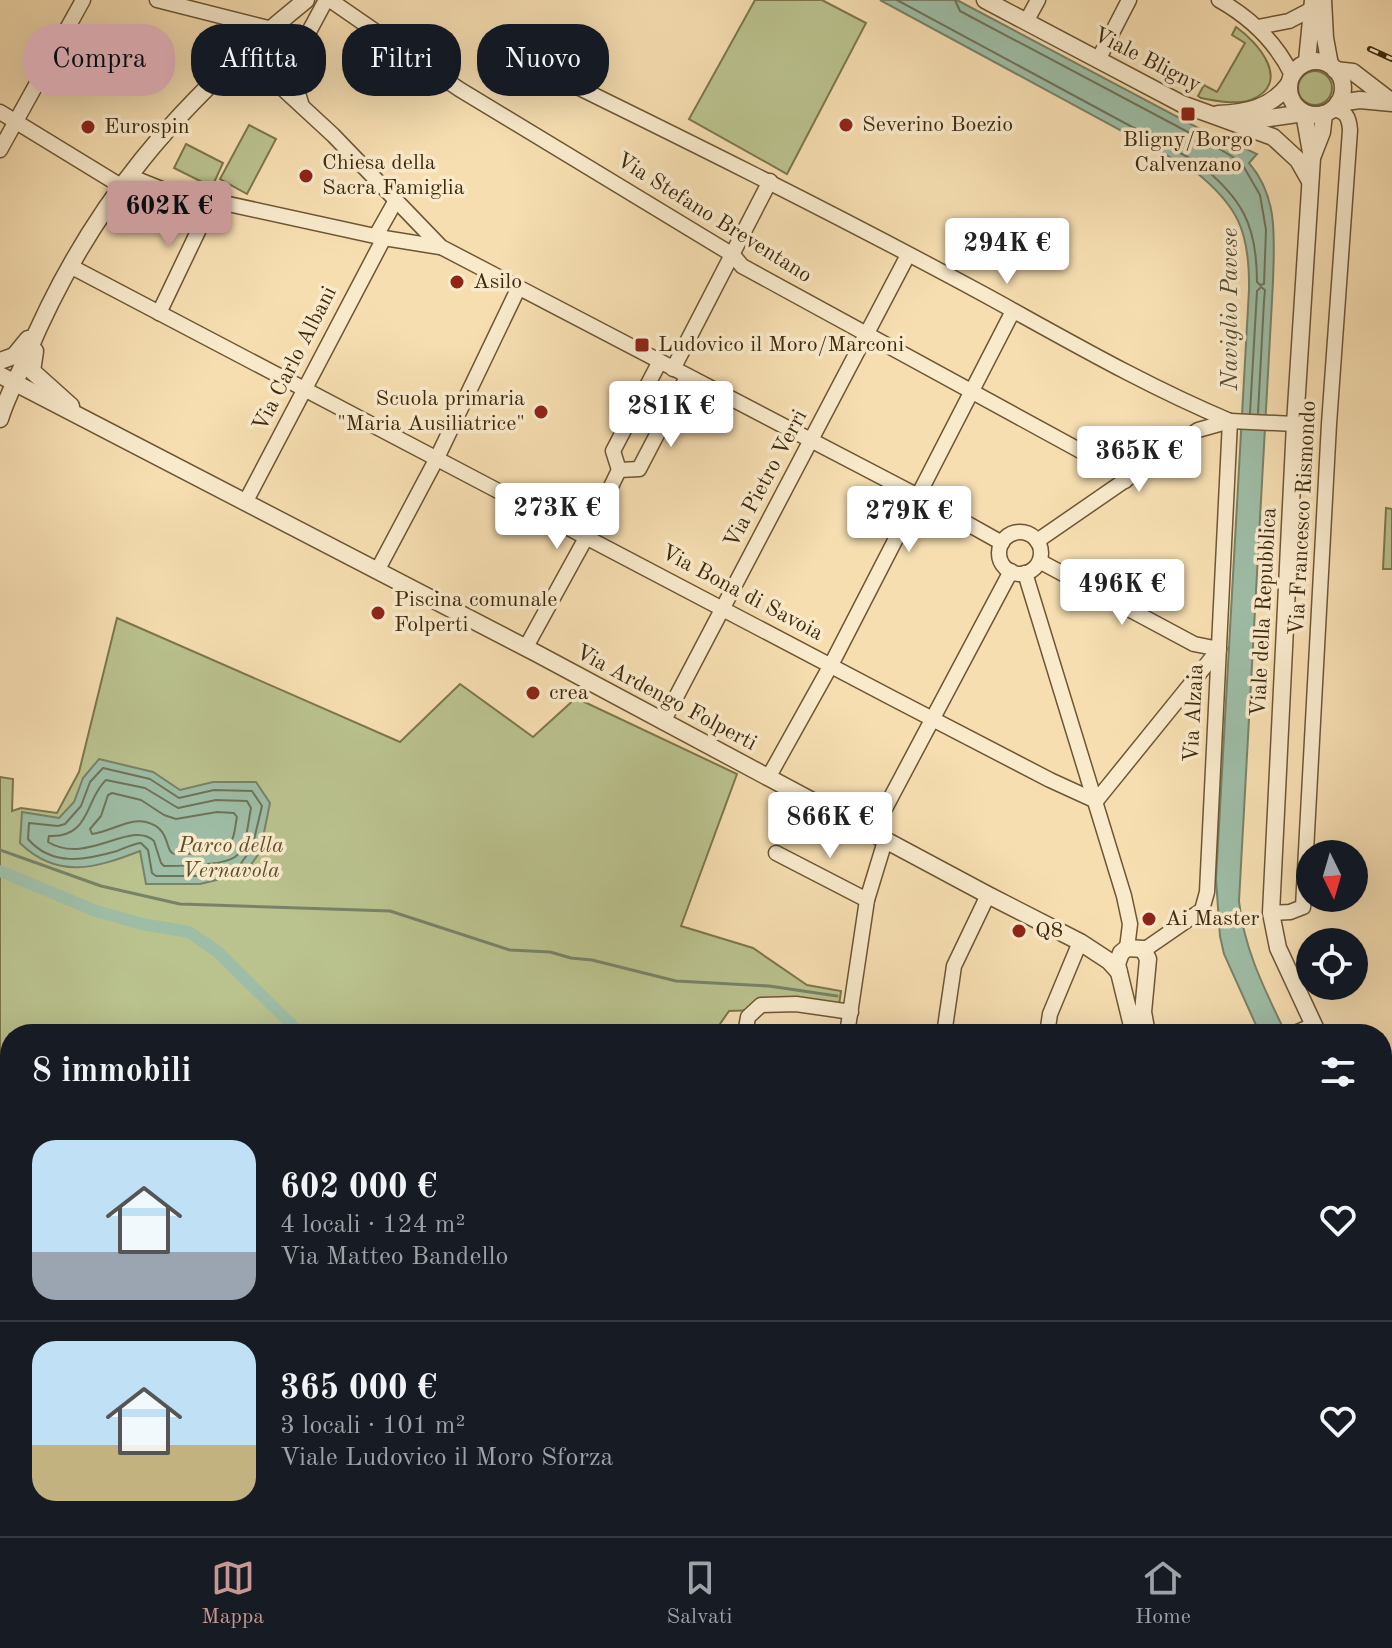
<!DOCTYPE html>
<html lang="it">
<meta charset="utf-8">
<style>
:root{--surface:#171b24;--page:#20242c;--text:#f1f3f6;--muted:#9ea1a6;--line:#363941;--accent:#c59692}
body{margin:0;font-family:"Old Standard TT",serif;background:var(--page);color:var(--text);height:100vh;display:flex;flex-direction:column;font-size:30px;white-space:nowrap}
*{box-sizing:border-box;margin:0}
p{font-size:26px;color:var(--muted)}
.icon{flex:none;width:44px;height:44px;fill:none;stroke:currentColor;stroke-width:2;stroke-linecap:round;stroke-linejoin:round}
.map{position:relative;flex:1;overflow:hidden}
.panel{position:absolute;left:0px;top:1024px;width:1392px;height:512px;display:flex;flex-direction:column;background:var(--surface);border-radius:32px 32px 0 0;box-shadow:0 8px 32px #0002}
.panel>*{flex:none}
.banner{position:absolute;left:24px;top:24px;width:800px;height:72px;display:flex;gap:16px}
.needle{width:52px;rotate:175deg}
.fabs{position:absolute;left:1296px;top:840px;display:grid;gap:16px}
.fabs a{display:grid;place-items:center;width:72px;height:72px;border-radius:50%;background:var(--surface);box-shadow:0 8px 32px #0002;font-size:40px}
.price{position:absolute;translate:-50% -68px;padding:0 18px;border-radius:8px;background:#fff;color:#222;font-size:26px;line-height:52px;filter:drop-shadow(0 2px 4px #0008)}
.price::after{content:'';position:absolute;left:50%;top:48px;width:24px;height:18px;margin-left:-12px;background:inherit;clip-path:polygon(0 0,100% 0,50% 100%)}
.price.on{background:var(--accent);color:#111}
ul{padding:0;list-style:none}
li{display:flex;align-items:center;gap:24px;height:200px;padding:0 32px}
li+li{border-top:2px solid var(--line)}
li span{display:grid;place-items:center;flex:none;width:224px;height:160px;border-radius:24px;color:#555}
li>.icon{margin-inline-start:auto}
span .icon{width:96px;height:96px;fill:#fffc;stroke-width:1}
li b{font-size:34px}
h2{display:flex;justify-content:space-between;align-items:center;height:96px;padding:0 32px;font-size:34px}
.tag{padding:0 28px;border-radius:32px;background:var(--surface);box-shadow:0 8px 32px #0002;font-size:28px;line-height:72px}
.tag.on{background:var(--accent);color:#111}
.menu{display:flex;justify-content:space-around;align-items:center;height:112px;border-top:2px solid var(--line);background:var(--surface);font-size:22px;color:var(--muted)}
.menu a{display:grid;justify-items:center;gap:4px}
.menu .on{color:var(--accent)}
.map>svg:first-child{display:block}
</style>
<div class="map">
<svg width="1392" height="1536" viewBox="0 0 1392 1536">
<rect width="100%" height="100%" fill="#f6deb1"/>
<filter id="stains"><feTurbulence type="fractalNoise" baseFrequency=".0025" numOctaves="4"/><feColorMatrix values="0 0 0 0 .2 0 0 0 0 .09 0 0 0 0 .02 0 0 0 .5 -.17"/></filter>
<radialGradient id="worn" r=".72"><stop offset=".6" stop-color="#630" stop-opacity="0"/><stop offset="1" stop-color="#630" stop-opacity=".3"/></radialGradient>
<g fill="#bac28e" stroke="#7c764c" stroke-width="2">
<path d="M755 0H822L866 23 787 174 689 119Z"/>
<path d="M1236 27C1258 42 1293 83 1251 100 1236 105 1216 101 1201 98L1198 96 1204 85 1217 92 1245 43 1232 35Z"/>
<circle cx="1315" cy="88" r="17"/>
<path d="M249 125 276 139 247 194 220 179Z"/>
<path d="M186 144 223 163 212 187 174 168Z"/>
<path d="M1386 508 1392 509V569H1383Z"/>
<path d="M117 618 400 742 460 684 533 737 576 698 737 774 681 926 753 948 807 985 841 991 838 1013 787 1009 729 1011 713 1034H10V1526H685L687 1536H0V777L13 779 12 811 21 808 57 813 79 772Z"/>
</g>
<g fill="#9ebda6" stroke="#788268" stroke-width="2">
<path d="M880 0H957L1223 141 1239 154 1244 148 1257 154 1249 163C1279 198 1274 239 1273 282L1239 901C1244 950 1265 990 1286 1034H1260L1224 954 1220 936 1216 879 1249 290C1250 231 1238 205 1192 169Z"/>
<path d="M99 759 153 772 180 790 213 782H256L270 803 260 852 245 873 200 884H146L140 851C96 868 58 880 20 843L22 812 59 818 74 802 83 778Z"/>
<path d="M1382 1233 1392 1253V1303L1382 1284Z"/>
</g>
<g fill="none" stroke-linecap="round" stroke-linejoin="round">
<g stroke="#6e7358" stroke-width="2">
<path d="M897 0 1197 162C1242 198 1257 224 1257 282L1260 285 1264 284 1266 230 1260 195 1241 162 1218 148 960 11 955 0"/>
<path d="M1250 413 1257 291 1261 287 1265 290 1264 301 1258 413"/>
<path d="M103 768 150 779 179 798 214 790 252 791 262 806 252 848 239 866 199 876H156L152 873 148 850 141 843C132 844 125 848 117 851 86 860 52 867 28 839L29 823 58 826 65 824 81 806 90 782Z"/>
<path d="M106 780 145 788 178 808 216 800 247 801 251 808C248 822 247 848 235 857 222 866 180 866 164 866L161 863 154 841C131 819 87 866 48 842L49 836C91 838 85 799 106 780Z"/>
<path d="M112 793 141 800 164 815 176 819 217 812 234 813 237 817C235 825 235 841 227 846 221 850 179 857 172 853 165 848 170 828 146 822 128 818 110 832 92 834L90 829 101 816 108 795Z"/>
</g>
<path stroke="#788268" stroke-width="3" d="M0 850 101 886 180 904 390 911 510 950 550 952 571 958 592 960 676 981 769 986 837 996"/>
<g stroke="#9ebda6" stroke-width="12">
<path d="M0 871 96 911 142 924 189 932 218 952 301 1034"/>
<path d="M557 1536 561 1526"/>
</g>
<g stroke="#6d5634" stroke-width="17">
<g id="minor">
<path d="M157 0 284 32 295 42 297 55"/>
<path d="M330 0 459 89 733 255 742 266 1121 473 1125 481"/>
<path d="M1219 0C1251 18 1276 42 1292 75"/>
<path d="M1026 22 1038 0"/>
<path d="M1258 27 1289 21 1312 9"/>
<path d="M243 52 333 135 441 247 918 496 1002 543"/>
<path d="M516 57C674 134 832 212 987 296 1067 340 1146 386 1230 421"/>
<path d="M1098 60 1129 0"/>
<path d="M290 67 302 106"/>
<path d="M268 77 279 74 290 67 326 0"/>
<path d="M0 112 121 186"/>
<path d="M0 150 83 0"/>
<path d="M129 176 164 190 384 238 440 247"/>
<path d="M377 234 395 202"/>
<path d="M70 266 892 698 1050 780 1096 801 1219 649"/>
<path d="M159 313 213 200"/>
<path d="M673 369 770 181"/>
<path d="M619 470 639 469 687 377"/>
<path d="M246 501 384 238"/>
<circle cx="1020" cy="553" r="21"/>
<path d="M1037 541 1198 430 1230 421 1295 424"/>
<path d="M1041 562 1194 644 1219 649"/>
<path d="M377 571 437 458 518 289"/>
<path d="M1025 573 1124 896 1130 924 1127 948"/>
<path d="M526 647 587 536 619 470 613 451 659 363"/>
<path d="M663 722 908 255"/>
<path d="M768 778 831 665 1013 311"/>
<path d="M872 833 1011 571"/>
<path d="M776 853 867 900"/>
<path d="M1271 913 1290 912 1303 907 1329 424 1350 130C1349 117 1346 111 1333 109"/>
<path d="M1144 950 1202 910 1207 892 1230 421"/>
<path d="M745 1034 748 1017 761 1005 796 1004 851 1012"/>
<path d="M847 1034 867 900 885 841"/>
<path d="M944 1034 954 966 988 895"/>
<path d="M1047 1034 1050 1014 1080 942"/>
<path d="M1382 1300 1392 1314"/>
<path d="M779 1526 780 1536"/>
<path d="M902 1526 955 1536"/>
<path d="M867 1536 869 1526"/>
</g>
</g>
<g stroke="#6d5634" stroke-width="19">
<g id="tertiary">
<path d="M985 0 1182 104 1273 137 1298 160 1310 181"/>
<path d="M1323 0 1325 38 1330 65"/>
<path d="M1307 61 1313 0"/>
<circle cx="1316" cy="88" r="27"/>
<path d="M1335 70 1353 72 1392 102"/>
<path d="M1338 103 1360 100 1392 103"/>
<path d="M1304 113 1312 158 1295 424 1271 913 1278 948 1318 1034"/>
<path d="M1218 114C1247 113 1271 108 1289 84"/>
<path d="M1241 122 1304 113"/>
<path d="M1313 155 1322 132 1324 114"/>
<path d="M35 351 32 371 71 406"/>
<path d="M0 361 14 356 28 339"/>
<path d="M0 375 536 653 988 895 1080 942 1109 961 1119 972"/>
<path d="M0 419C6 398 18 378 26 357 89 205 179 102 306 0"/>
<path d="M1134 1034 1117 964 1121 953 1127 948 1143 949 1148 959 1143 1012 1147 1034"/>
<path d="M1295 1034 1314 1026"/>
<path d="M1382 1169 1392 1189"/>
<path d="M1083 1536 1085 1526"/>
</g>
</g>
<use href="#minor" stroke="#f9eacc" stroke-width="14"/>
<use href="#tertiary" stroke="#f9eacc" stroke-width="16"/>
<g stroke="#3f290b" stroke-width="6">
<path id="rail" d="M1370 49 1392 59"/>
</g>
<use href="#rail" stroke="#f9eacc" stroke-width="3" stroke-dasharray="9" stroke-linecap="butt"/>
</g>
<g fill="#8f2418" stroke="#f9eacc" stroke-width="3">
<rect x="1180" y="106" width="16" height="16" rx="4"/>
<circle cx="846" cy="125" r="8"/>
<circle cx="88" cy="127" r="8"/>
<circle cx="306" cy="176" r="8"/>
<circle cx="457" cy="282" r="8"/>
<rect x="634" y="337" width="16" height="16" rx="4"/>
<circle cx="541" cy="412" r="8"/>
<circle cx="378" cy="613" r="8"/>
<circle cx="533" cy="693" r="8"/>
<circle cx="1149" cy="919" r="8"/>
<circle cx="1019" cy="931" r="8"/>
</g>
<g text-anchor="middle" dominant-baseline="central" stroke-width="7" stroke-linejoin="round" paint-order="stroke">
<g font-size="22" fill="#3f290b" stroke="#f9eacc">
<text transform="translate(1147 60) rotate(27)">Viale Bligny</text>
<text transform="translate(714 218) rotate(32)">Via Stefano Breventano</text>
<text transform="translate(295 359) rotate(-63)">Via Carlo Albani</text>
<text transform="translate(766 479) rotate(-62)">Via Pietro Verri</text>
<text transform="translate(1303 518) rotate(-87)">Via Francesco Rismondo</text>
<text transform="translate(742 593) rotate(28)">Via Bona di Savoia</text>
<text transform="translate(1264 612) rotate(-87)">Viale della Repubblica</text>
<text transform="translate(666 698) rotate(28)">Via Ardengo Folperti</text>
<text transform="translate(1194 713) rotate(-87)">Via Alzaia</text>
</g>
<g font-size="22" fill="#3f290b" stroke="#f9eacc" text-anchor="start">
<text x="862" y="125">Severino Boezio</text>
<text x="104" y="127">Eurospin</text>
<text x="1188" y="140" text-anchor="middle">Bligny/Borgo<tspan x="1188" dy="25">Calvenzano</tspan></text>
<text x="322" y="163">Chiesa della<tspan x="322" dy="25">Sacra Famiglia</tspan></text>
<text x="473" y="282">Asilo</text>
<text x="658" y="345">Ludovico il Moro/Marconi</text>
<text x="525" y="399" text-anchor="end">Scuola primaria<tspan x="525" dy="25">"Maria Ausiliatrice"</tspan></text>
<text x="394" y="600">Piscina comunale<tspan x="394" dy="25">Folperti</tspan></text>
<text x="549" y="693">crea</text>
<text x="1165" y="919">Ai Master</text>
<text x="1035" y="931">Q8</text>
</g>
<g font-size="22" font-style="italic" fill="#5e4f2c" stroke="#f9eacc">
<text x="231" y="846">Parco della<tspan x="231" dy="25">Vernavola</tspan></text>
</g>
<g font-size="24" font-style="italic" fill="#574e32" stroke="#f9eacc">
<text transform="translate(1231 309) rotate(-90)">Naviglio Pavese</text>
</g>
</g>
<rect width="100%" height="100%" filter="url(#stains)"/>
<rect width="100%" height="100%" fill="url(#worn)"/>
</svg>
<div class="fabs">
<a><svg class="needle" viewBox="-14 -14 28 28"><path d="M0-13l5 13h-10z" fill="#e53935"/><path d="M0 13l5-13h-10z" fill="#9ea1a6"/></svg></a>
<a><svg class="icon" aria-label="locate" viewBox="0 0 24 24"><circle cx="12" cy="12" r="6"/><path d="M12 2v4M12 18v4M2 12h4M18 12h4"/></svg></a>
</div>
<b class="price on" style="left:169px;top:249px">602K €</b>
<b class="price" style="left:1007px;top:286px">294K €</b>
<b class="price" style="left:671px;top:449px">281K €</b>
<b class="price" style="left:1139px;top:494px">365K €</b>
<b class="price" style="left:557px;top:551px">273K €</b>
<b class="price" style="left:909px;top:554px">279K €</b>
<b class="price" style="left:1122px;top:627px">496K €</b>
<b class="price" style="left:830px;top:860px">866K €</b>
<div class="banner">
<a class="tag on">Compra</a>
<a class="tag">Affitta</a>
<a class="tag">Filtri</a>
<a class="tag">Nuovo</a>
</div>
<section class="panel">
<h2>8 immobili<svg class="icon" aria-label="filters" viewBox="0 0 24 24"><path d="M4 7h16M4 17h16"/><circle cx="9" cy="7" r="2"/><circle cx="15" cy="17" r="2"/></svg></h2>
<ul>
<li><span style="background:linear-gradient(#bfe0f5 70%,#9aa5b1 0)"><svg class="icon" aria-label="home" viewBox="0 0 24 24"><path d="M3 11l9-7 9 7M6 9v11h12V9"/></svg></span><div><b>602 000 €</b><p>4 locali · 124 m²</p><p>Via Matteo Bandello</p></div><svg class="icon" aria-label="heart" viewBox="0 0 24 24"><path d="M12 20l-8-8c-3-5 5-10 8-4 3-6 11-1 8 4z"/></svg></li>
<li><span style="background:linear-gradient(#bfe0f5 65%,#c2b280 0)"><svg class="icon" aria-label="home" viewBox="0 0 24 24"><path d="M3 11l9-7 9 7M6 9v11h12V9"/></svg></span><div><b>365 000 €</b><p>3 locali · 101 m²</p><p>Viale Ludovico il Moro Sforza</p></div><svg class="icon" aria-label="heart" viewBox="0 0 24 24"><path d="M12 20l-8-8c-3-5 5-10 8-4 3-6 11-1 8 4z"/></svg></li>
</ul>
</section>
</div>
<nav class="menu">
<a class="on"><svg class="icon" aria-label="map" viewBox="0 0 24 24"><path d="M3 6l6-2 6 2 6-2v14l-6 2-6-2-6 2zM9 4v14M15 6v14"/></svg>Mappa</a>
<a><svg class="icon" aria-label="saved" viewBox="0 0 24 24"><path d="M7 4h10v16l-5-4-5 4z"/></svg>Salvati</a>
<a><svg class="icon" aria-label="home" viewBox="0 0 24 24"><path d="M3 11l9-7 9 7M6 9v11h12V9"/></svg>Home</a>
</nav>
